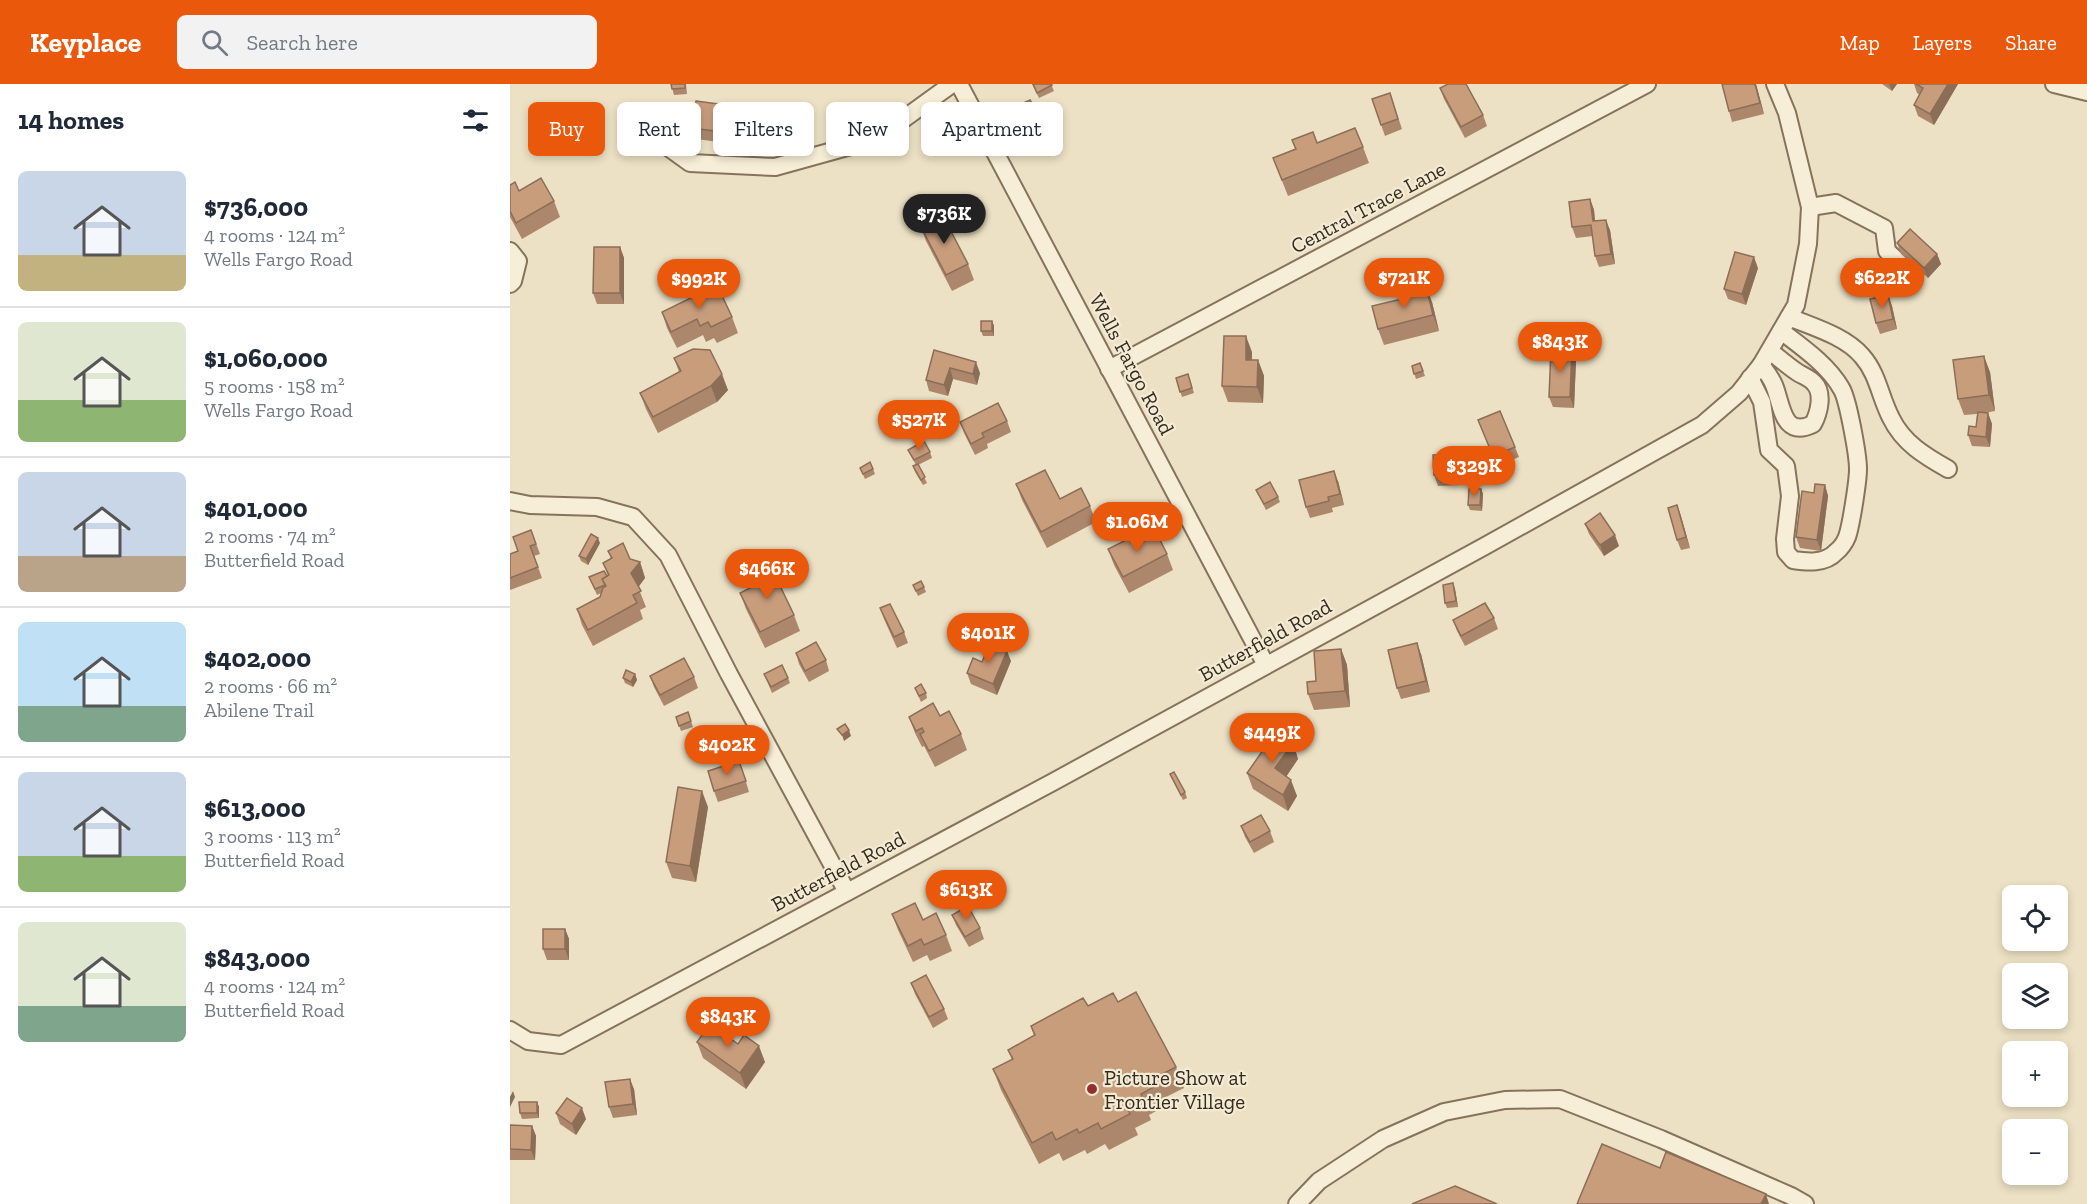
<!DOCTYPE html>
<meta charset="utf-8">
<style>
:root{--surface:#fff;--page:#f2f2f3;--text:#1f2937;--muted:#747a83;--line:#e0e1e3;--accent:#ea580c}
body{margin:0;font-family:"Zilla Slab",serif;background:var(--page);color:var(--text);height:100vh;display:flex;flex-direction:column;font-size:22px;white-space:nowrap}
*{box-sizing:border-box;margin:0}
p{font-size:20px;color:var(--muted)}
.icon{flex:none;width:33px;height:33px;fill:none;stroke:currentColor;stroke-width:2;stroke-linecap:round;stroke-linejoin:round}
.map{position:relative;flex:1;overflow:hidden}
.drawer{display:flex;flex-direction:column;background:var(--surface);width:510px}
.drawer>*{flex:none}
.banner{position:absolute;left:18px;top:18px;width:570px;height:54px;display:flex;gap:12px}
.tools{position:absolute;left:1492px;top:801px;display:grid;gap:12px}
.tools a{display:grid;place-items:center;width:66px;height:66px;border-radius:9px;background:var(--surface);box-shadow:0 3px 9px #0003;font-size:30px}
.price{position:absolute;translate:-50% -51px;padding:0 14px;border-radius:21px;background:var(--accent);color:#fff;font-size:20px;line-height:39px;filter:drop-shadow(0 2px 3px #0008)}
.price::after{content:'';position:absolute;left:50%;top:36px;width:18px;height:14px;margin-left:-9px;background:inherit;clip-path:polygon(0 0,100% 0,50% 100%)}
.price.active{background:#222;color:#fff}
ul{padding:0;list-style:none}
li{display:flex;align-items:center;gap:18px;height:150px;padding:0 18px}
li+li{border-top:2px solid var(--line)}
li span{display:grid;place-items:center;flex:none;width:168px;height:120px;border-radius:9px;color:#555}
li>.icon{margin-inline-start:auto}
span .icon{width:72px;height:72px;fill:#fffc;stroke-width:1}
li b{font-size:26px}
h2{display:flex;justify-content:space-between;align-items:center;height:72px;padding:0 18px;font-size:26px}
.tag{padding:0 21px;border-radius:9px;background:var(--surface);box-shadow:0 3px 9px #0003;font-size:21px;line-height:54px}
.tag.active{background:var(--accent);color:#fff}
header{display:flex;align-items:center;gap:36px;box-sizing:border-box;height:84px;padding:0 30px;background:var(--accent);color:#fff}
header strong{font-size:28px}
nav{display:flex;gap:33px;margin-inline-start:auto;font-size:21px}
.search{width:420px;height:54px;background:var(--page);display:flex;align-items:center;gap:15px;box-sizing:border-box;padding:0 21px;border-radius:9px;color:var(--muted);font-size:22px}
main{display:flex;flex:1;min-height:0}
.map>svg:first-child{display:block}
</style>
<header>
<strong>Keyplace</strong>
<div class="search"><svg class="icon" aria-label="search" viewBox="0 0 24 24"><circle cx="10" cy="10" r="6"/><path d="M15 15l6 6"/></svg>Search here</div>
<nav><a>Map</a><a>Layers</a><a>Share</a></nav>
</header>
<main>
<section class="drawer">
<h2>14 homes<svg class="icon" aria-label="filters" viewBox="0 0 24 24"><path d="M4 7h16M4 17h16"/><circle cx="9" cy="7" r="2"/><circle cx="15" cy="17" r="2"/></svg></h2>
<ul>
<li><span style="background:linear-gradient(#c9d6e8 70%,#c2b280 0)"><svg class="icon" aria-label="home" viewBox="0 0 24 24"><path d="M3 11l9-7 9 7M6 9v11h12V9"/></svg></span><div><b>$736,000</b><p>4 rooms · 124 m²</p><p>Wells Fargo Road</p></div></li>
<li><span style="background:linear-gradient(#dfe7d0 65%,#8fb573 0)"><svg class="icon" aria-label="home" viewBox="0 0 24 24"><path d="M3 11l9-7 9 7M6 9v11h12V9"/></svg></span><div><b>$1,060,000</b><p>5 rooms · 158 m²</p><p>Wells Fargo Road</p></div></li>
<li><span style="background:linear-gradient(#c9d6e8 70%,#b9a48a 0)"><svg class="icon" aria-label="home" viewBox="0 0 24 24"><path d="M3 11l9-7 9 7M6 9v11h12V9"/></svg></span><div><b>$401,000</b><p>2 rooms · 74 m²</p><p>Butterfield Road</p></div></li>
<li><span style="background:linear-gradient(#bfe0f5 70%,#7fa58c 0)"><svg class="icon" aria-label="home" viewBox="0 0 24 24"><path d="M3 11l9-7 9 7M6 9v11h12V9"/></svg></span><div><b>$402,000</b><p>2 rooms · 66 m²</p><p>Abilene Trail</p></div></li>
<li><span style="background:linear-gradient(#c9d6e8 70%,#8fb573 0)"><svg class="icon" aria-label="home" viewBox="0 0 24 24"><path d="M3 11l9-7 9 7M6 9v11h12V9"/></svg></span><div><b>$613,000</b><p>3 rooms · 113 m²</p><p>Butterfield Road</p></div></li>
<li><span style="background:linear-gradient(#dfe7d0 70%,#7fa58c 0)"><svg class="icon" aria-label="home" viewBox="0 0 24 24"><path d="M3 11l9-7 9 7M6 9v11h12V9"/></svg></span><div><b>$843,000</b><p>4 rooms · 124 m²</p><p>Butterfield Road</p></div></li>
</ul>
</section>
<div class="map">
<svg width="1577" height="1120" viewBox="0 0 1577 1120">
<rect width="100%" height="100%" fill="#ece1c4"/>
<g fill="none" stroke-linecap="round" stroke-linejoin="round">
<g stroke="#85735c" stroke-width="20">
<g id="minor">
<path d="M449 0 756 581"/>
<path d="M1544 0 1577 8"/>
<path d="M130 43 180 79 265 83 366 55 442 0"/>
<path d="M1300 123 1326 119 1374 144 1377 167 1402 191"/>
<path d="M0 167 8 177 3 197 0 200"/>
<path d="M1279 233C1303 243 1335 252 1352 272 1368 290 1370 313 1381 334 1393 359 1415 372 1438 385"/>
<path d="M1251 281C1256 287 1261 294 1264 301 1272 320 1272 355 1303 340 1309 329 1314 309 1304 299 1300 294 1293 292 1287 288 1278 282 1269 274 1260 267"/>
<path d="M599 285 1137 0"/>
<path d="M1240 294 1252 318 1259 366 1276 382 1280 412 1275 455 1276 468 1283 476C1297 478 1315 480 1326 468 1330 465 1335 458 1337 453 1341 442 1348 397 1348 385 1348 372 1338 314 1331 304 1318 281 1292 263 1271 247"/>
<path d="M0 417 20 421 87 423 123 433 158 471 219 590 337 808"/>
<path d="M0 946 18 957 51 961 543 698 975 462 1192 341 1229 309 1251 281 1286 221 1298 160 1300 123 1277 29 1265 0"/>
<path d="M787 1120 809 1097 873 1055 934 1028 995 1016 1050 1015 1151 1055 1281 1112 1295 1120"/>
</g>
</g>
<use href="#minor" stroke="#f7eed7" stroke-width="16"/>
</g>
<g fill="#ac876b">
<path d="M161 0H176L177 10 164 11Z"/>
<path d="M522 0H541L544 7 529 14Z"/>
<path d="M1212 0H1246L1254 30 1222 38 1219 27Z"/>
<path d="M1372 0H1387L1382 7Z"/>
<path d="M1404 0H1448L1424 41 1408 32 1404 21 1410 11 1407 9Z"/>
<path d="M930 4 973 31 977 42 955 54 934 15Z"/>
<path d="M880 9 892 45 875 52 862 15Z"/>
<path d="M511 20 526 25 528 31 519 36Z"/>
<path d="M227 33 224 60 186 55 182 44Z"/>
<path d="M782 56 853 63 859 79 778 112 763 74 785 65Z"/>
<path d="M0 101 9 107 44 117 50 133 12 155 0 133Z"/>
<path d="M1080 115 1084 126 1085 137 1100 146 1105 180 1089 183 1085 172 1083 152 1066 154 1062 143Z"/>
<path d="M410 141 458 180 464 196 442 207 416 157Z"/>
<path d="M1387 159 1427 170 1431 180 1418 194 1391 170Z"/>
<path d="M110 163 114 174V220H87L83 209Z"/>
<path d="M1248 184 1236 221 1218 215 1214 205Z"/>
<path d="M1378 211 1382 222 1387 245 1370 250 1366 239Z"/>
<path d="M922 218 929 247 874 261 868 245Z"/>
<path d="M152 228 222 233 228 249 207 259 204 254 196 258 193 251 167 264 157 244Z"/>
<path d="M482 237 484 242V252H473L471 247Z"/>
<path d="M424 266 470 289 467 301 443 295 438 312 419 307 416 296Z"/>
<path d="M1062 266 1066 277 1064 324 1043 323 1039 313Z"/>
<path d="M742 268V276H748L754 292 753 319 718 318 712 302Z"/>
<path d="M164 274 218 306 207 318 148 349 136 325 130 309 169 288Z"/>
<path d="M910 279 915 292 906 295 902 282Z"/>
<path d="M1480 288 1485 327 1474 329H1478L1482 340 1480 363 1462 362 1458 351 1466 343 1467 330 1454 331 1448 315Z"/>
<path d="M678 290 684 309 672 313 666 294Z"/>
<path d="M968 336 1005 363 1009 373 987 382Z"/>
<path d="M497 337 501 348 477 360 478 364 465 371 454 349 450 338Z"/>
<path d="M398 366 420 368 422 374 408 381 417 399 413 401 405 388 403 382 406 381Z"/>
<path d="M945 370 949 381 950 401 928 402 924 391Z"/>
<path d="M350 384 363 385 365 390 355 395Z"/>
<path d="M828 397 834 421 822 424 823 428 800 434 796 423Z"/>
<path d="M506 400 550 415 580 422 586 438 537 464 512 416Z"/>
<path d="M1315 401 1318 412 1311 467 1290 464 1286 453 1304 409Z"/>
<path d="M971 405 973 410 972 427 960 426 958 421Z"/>
<path d="M746 406 768 413 770 418 756 426Z"/>
<path d="M1167 421 1180 464 1171 466 1167 456Z"/>
<path d="M1075 440 1109 462 1094 472 1079 450Z"/>
<path d="M21 446 30 470 24 472 32 494 0 506V470L8 467Z"/>
<path d="M632 458 657 470 663 486 619 509 604 481 598 465Z"/>
<path d="M90 459 78 481 71 477 69 472Z"/>
<path d="M98 467 120 475 130 478 135 494 128 503 136 523 130 526 133 535 83 562 72 541 67 525 90 513 91 509 87 511 79 493 98 492 93 479 101 475Z"/>
<path d="M241 491 284 531 290 547 255 564 236 525 230 509 245 501Z"/>
<path d="M403 501 414 503 416 508 408 512Z"/>
<path d="M945 505 948 523 937 524 935 519Z"/>
<path d="M370 524 394 548 398 559 387 564 374 535Z"/>
<path d="M984 534 988 545 955 562 947 547 943 536Z"/>
<path d="M831 565 837 581 840 623 804 626 798 610Z"/>
<path d="M286 569 316 576 319 587 299 598 289 580Z"/>
<path d="M911 570 920 608 891 615 887 604Z"/>
<path d="M501 577 487 611 461 600 457 589 472 578Z"/>
<path d="M125 590 127 596 123 603 115 599 113 594Z"/>
<path d="M254 590 278 594 280 599 262 609Z"/>
<path d="M140 592 184 593 188 604 154 622 144 603Z"/>
<path d="M405 604 416 609 417 614 411 618Z"/>
<path d="M178 628 183 643 171 647 166 633Z"/>
<path d="M430 632 451 650 457 666 425 683 414 662 412 663 405 649 399 633Z"/>
<path d="M783 659 788 675 776 693 787 712 778 727 743 705 737 689Z"/>
<path d="M233 688 239 708 208 718 204 707Z"/>
<path d="M660 690 675 708 677 714 673 716Z"/>
<path d="M198 723 186 798 162 794 156 778Z"/>
<path d="M731 742 760 747 764 758 744 769 735 753Z"/>
<path d="M382 830 413 836 436 851 442 867 420 877 417 871 403 878 388 846Z"/>
<path d="M442 831 470 844 474 855 459 863 446 841Z"/>
<path d="M55 845 59 855V876H37L33 865Z"/>
<path d="M401 899 434 925 438 935 423 944 405 910Z"/>
<path d="M608 918 666 983 674 1004 656 1013 659 1020 639 1031 641 1036 625 1044 628 1051 599 1066 595 1060 577 1070 575 1066 553 1077 549 1069 529 1080 491 1006 483 985 502 976 498 966 524 952 521 942 578 922Z"/>
<path d="M187 958 255 978 236 1005 193 974Z"/>
<path d="M124 1005 127 1031 103 1034 99 1023Z"/>
<path d="M27 1018 29 1023V1034L12 1035 10 1029Z"/>
<path d="M46 1029 76 1035 66 1051 50 1040Z"/>
<path d="M0 1041 22 1042 26 1052 25 1076H0Z"/>
</g>
<g fill="#8c6e57">
<path d="M1245 0H1246L1254 30 1250 19Z"/>
<path d="M1379 0H1387L1382 7Z"/>
<path d="M1438 0H1448L1424 41 1420 30Z"/>
<path d="M223 22 227 33 224 60 220 49Z"/>
<path d="M1080 115 1084 126 1086 148 1083 137Z"/>
<path d="M1096 136 1100 146 1105 180 1101 170Z"/>
<path d="M110 163 114 174V220L110 209Z"/>
<path d="M1427 170 1431 180 1418 194 1414 184Z"/>
<path d="M1244 173 1248 184 1236 221 1232 210Z"/>
<path d="M916 202 922 218 929 247 923 231Z"/>
<path d="M1378 211 1382 222 1387 245 1383 235Z"/>
<path d="M482 237 484 242V252L482 247Z"/>
<path d="M736 252 742 268 741 292 736 276Z"/>
<path d="M1062 266 1066 277 1064 324 1060 313Z"/>
<path d="M1474 272 1480 288 1485 327 1479 311Z"/>
<path d="M748 276 754 292 753 319 747 303Z"/>
<path d="M466 278 470 289 467 301 463 290Z"/>
<path d="M440 284 443 295 438 312 434 301Z"/>
<path d="M212 290 218 306 207 318 201 302Z"/>
<path d="M1478 329 1482 340 1480 363 1476 353Z"/>
<path d="M945 370 949 381 950 401 946 390Z"/>
<path d="M824 387 828 397 834 421 830 410Z"/>
<path d="M1315 401 1318 412 1311 467 1307 456Z"/>
<path d="M971 405 973 410 972 427 970 421Z"/>
<path d="M1167 421 1171 432 1180 464 1176 453Z"/>
<path d="M1105 451 1109 462 1094 472 1090 461Z"/>
<path d="M88 454 90 459 78 481 76 475Z"/>
<path d="M130 478 135 494 127 505 121 489Z"/>
<path d="M943 499 945 505 948 523 946 517Z"/>
<path d="M907 559 911 570 920 608 916 597Z"/>
<path d="M831 565 837 581 840 623 835 607Z"/>
<path d="M497 567 501 577 487 611 483 600Z"/>
<path d="M125 590 127 596 123 603 121 598Z"/>
<path d="M339 646 341 652 334 657 332 651Z"/>
<path d="M783 659 788 675 771 700 765 684Z"/>
<path d="M781 696 787 712 778 727 773 711Z"/>
<path d="M192 707 198 723 186 798 180 782Z"/>
<path d="M55 845 59 855V876L55 865Z"/>
<path d="M249 962 255 978 236 1005 230 989Z"/>
<path d="M120 995 124 1005 127 1031 123 1020Z"/>
<path d="M3 1007 5 1013 0 1023V1013Z"/>
<path d="M27 1018 29 1023V1034L27 1029Z"/>
<path d="M72 1024 76 1035 66 1051 62 1040Z"/>
<path d="M22 1042 26 1052 25 1076 21 1066Z"/>
<path d="M1256 1110 1259 1120H1251Z"/>
</g>
<g fill="#c89d7c" stroke="#8c6e57" stroke-width="1.5">
<path d="M161 0H175V4L162 5Z"/>
<path d="M523 0H541L542 1 527 9Z"/>
<path d="M938 0H956L973 31 951 43 930 4Z"/>
<path d="M1212 0H1245L1250 19 1219 27Z"/>
<path d="M1406 0H1438L1420 30 1404 21 1413 4Z"/>
<path d="M880 9 888 35 871 41 862 15Z"/>
<path d="M520 16 526 25 517 30 511 20Z"/>
<path d="M186 17 223 22 220 49 182 44Z"/>
<path d="M845 44 853 63 772 96 763 74 786 65 782 56 803 48 807 59Z"/>
<path d="M31 94 44 117 6 139 0 127V101L5 98 9 107Z"/>
<path d="M1080 115 1083 137 1096 136 1101 170 1085 172 1081 141 1062 143 1059 118Z"/>
<path d="M432 130 458 180 436 191 410 141Z"/>
<path d="M1400 145 1427 170 1414 184 1387 159Z"/>
<path d="M84 163H110V209H83Z"/>
<path d="M1225 168 1244 173 1232 210 1214 205Z"/>
<path d="M207 201 222 233 201 243 198 238 190 242 187 235 161 248 152 228Z"/>
<path d="M916 202 923 231 868 245 862 222 896 214 895 208Z"/>
<path d="M1378 211 1383 235 1366 239 1360 215Z"/>
<rect x="471" y="237" width="11" height="10"/>
<path d="M714 252H736V276H748L747 303 712 302Z"/>
<path d="M183 265 200 266 212 290 201 302 143 333 130 309 171 287 164 274Z"/>
<path d="M1041 265 1062 266 1060 313H1039Z"/>
<path d="M424 266 466 278 463 290 440 284 434 301 416 296Z"/>
<path d="M1474 272 1479 311 1448 315 1443 276Z"/>
<path d="M910 279 913 287 904 290 902 282Z"/>
<path d="M678 290 682 304 670 308 666 294Z"/>
<path d="M488 319 497 337 472 349 474 353 461 360 450 338Z"/>
<path d="M990 327 1005 363 983 372 968 336Z"/>
<path d="M1468 328 1478 329 1476 353 1458 351 1459 342 1466 343Z"/>
<path d="M414 357 420 368 404 376 398 366Z"/>
<path d="M945 370 946 390 924 391 923 371Z"/>
<path d="M360 378 363 385 353 390 350 384Z"/>
<path d="M408 380 415 393 411 396 403 382Z"/>
<path d="M535 386 550 415 571 404 580 422 531 448 506 400Z"/>
<path d="M824 387 830 410 818 413 819 417 796 423 789 396Z"/>
<path d="M760 398 768 413 754 420 746 406Z"/>
<path d="M1305 400 1315 401 1307 456 1286 453 1292 407 1304 409Z"/>
<path d="M959 405H971L970 421H958Z"/>
<path d="M1167 421 1176 453 1167 456 1158 424Z"/>
<path d="M1090 429 1105 451 1090 461 1075 440Z"/>
<path d="M21 446 26 460 20 462 28 483 0 494V470L8 467 3 453Z"/>
<path d="M81 450 88 454 76 475 69 472Z"/>
<path d="M628 450 632 458 647 450 657 470 613 493 598 465Z"/>
<path d="M113 459 120 475 130 478 121 489 131 507 123 511 127 519 78 546 67 525 90 513 93 504 96 502 92 495 99 491 93 479 102 474 98 467Z"/>
<path d="M260 481 284 531 250 548 230 509 246 501 241 491Z"/>
<path d="M94 487 97 492 92 495 95 501 85 505 79 493Z"/>
<path d="M411 497 414 503 406 507 403 501Z"/>
<path d="M943 499 946 517 935 519 933 501Z"/>
<path d="M975 519 984 534 951 552 943 536Z"/>
<path d="M380 520 394 548 384 553 370 524Z"/>
<path d="M306 558 316 576 295 587 286 569Z"/>
<path d="M480 559 497 567 483 600 457 589 463 574 472 578Z"/>
<path d="M907 559 916 597 887 604 878 566Z"/>
<path d="M831 565 835 607 798 610 797 598 806 597 804 567Z"/>
<path d="M174 574 184 593 150 611 140 592Z"/>
<path d="M272 581 278 594 261 603 254 590Z"/>
<path d="M116 586 125 590 121 598 113 594Z"/>
<path d="M411 600 416 609 409 612 405 604Z"/>
<path d="M423 619 430 632 439 627 451 650 419 667 410 650 414 648 412 644 406 647 399 633Z"/>
<path d="M178 628 181 637 169 642 166 633Z"/>
<path d="M335 640 339 646 332 651 327 645Z"/>
<path d="M766 648 783 659 765 684 781 696 773 711 737 689Z"/>
<path d="M229 677 236 697 204 707 198 687Z"/>
<path d="M664 688 675 708 671 711 660 690Z"/>
<path d="M168 703 192 707 180 782 156 778Z"/>
<path d="M751 731 760 747 740 758 731 742Z"/>
<path d="M405 819 413 836 426 829 436 851 414 861 411 855 398 862 382 830Z"/>
<path d="M458 822 470 844 455 853 442 831Z"/>
<rect x="33" y="845" width="22" height="20"/>
<path d="M416 891 434 925 419 933 401 899Z"/>
<path d="M626 908 666 983 648 992 651 999 631 1010 633 1015 617 1024 620 1030 591 1045 588 1039 569 1049 567 1045 546 1056 542 1048 522 1059 483 985 503 975 498 966 525 951 521 942 573 914 578 922 603 909 608 918Z"/>
<path d="M200 940 228 960 234 951 249 962 230 989 187 958Z"/>
<path d="M120 995 123 1020 99 1023 95 998Z"/>
<path d="M57 1014 72 1024 62 1040 46 1029Z"/>
<path d="M9 1018H27V1029H10Z"/>
<path d="M0 1041 22 1042 21 1066 0 1065Z"/>
<path d="M1092 1060 1150 1084 1156 1068 1256 1110 1251 1120H1067Z"/>
<path d="M945 1102 987 1120H902Z"/>
</g>
<circle fill="#91302f" stroke="#f3ebd3" stroke-width="2" cx="582" cy="1005" r="6"/>
<g text-anchor="middle" dominant-baseline="central" stroke-width="4.5" stroke-linejoin="round" paint-order="stroke">
<g font-size="21" fill="#362b1f" stroke="#f3ebd3">
<text transform="translate(858 123) rotate(-28)">Central Trace Lane</text>
<text transform="translate(622 280) rotate(62)">Wells Fargo Road</text>
<text transform="translate(755 556) rotate(-29)">Butterfield Road</text>
<text transform="translate(328 787) rotate(-28)">Butterfield Road</text>
</g>
<g font-size="21" fill="#362b1f" stroke="#f3ebd3" text-anchor="start">
<text x="594" y="993">Picture Show at<tspan x="594" dy="24">Frontier Village</tspan></text>
</g>
</g>
</svg>
<div class="tools">
<a><svg class="icon" aria-label="locate" viewBox="0 0 24 24"><circle cx="12" cy="12" r="6"/><path d="M12 2v4M12 18v4M2 12h4M18 12h4"/></svg></a>
<a><svg class="icon" aria-label="layers" viewBox="0 0 24 24"><path d="M12 4l9 5-9 5-9-5zM3 14l9 5 9-5"/></svg></a>
<a>+</a>
<a>−</a>
</div>
<b class="price active" style="left:434px;top:161px">$736K</b>
<b class="price" style="left:894px;top:225px">$721K</b>
<b class="price" style="left:1372px;top:225px">$622K</b>
<b class="price" style="left:189px;top:226px">$992K</b>
<b class="price" style="left:1050px;top:289px">$843K</b>
<b class="price" style="left:409px;top:367px">$527K</b>
<b class="price" style="left:964px;top:413px">$329K</b>
<b class="price" style="left:627px;top:469px">$1.06M</b>
<b class="price" style="left:257px;top:516px">$466K</b>
<b class="price" style="left:478px;top:580px">$401K</b>
<b class="price" style="left:762px;top:680px">$449K</b>
<b class="price" style="left:217px;top:692px">$402K</b>
<b class="price" style="left:456px;top:837px">$613K</b>
<b class="price" style="left:218px;top:964px">$843K</b>
<div class="banner">
<a class="tag active">Buy</a>
<a class="tag">Rent</a>
<a class="tag">Filters</a>
<a class="tag">New</a>
<a class="tag">Apartment</a>
</div>
</div>
</main>
